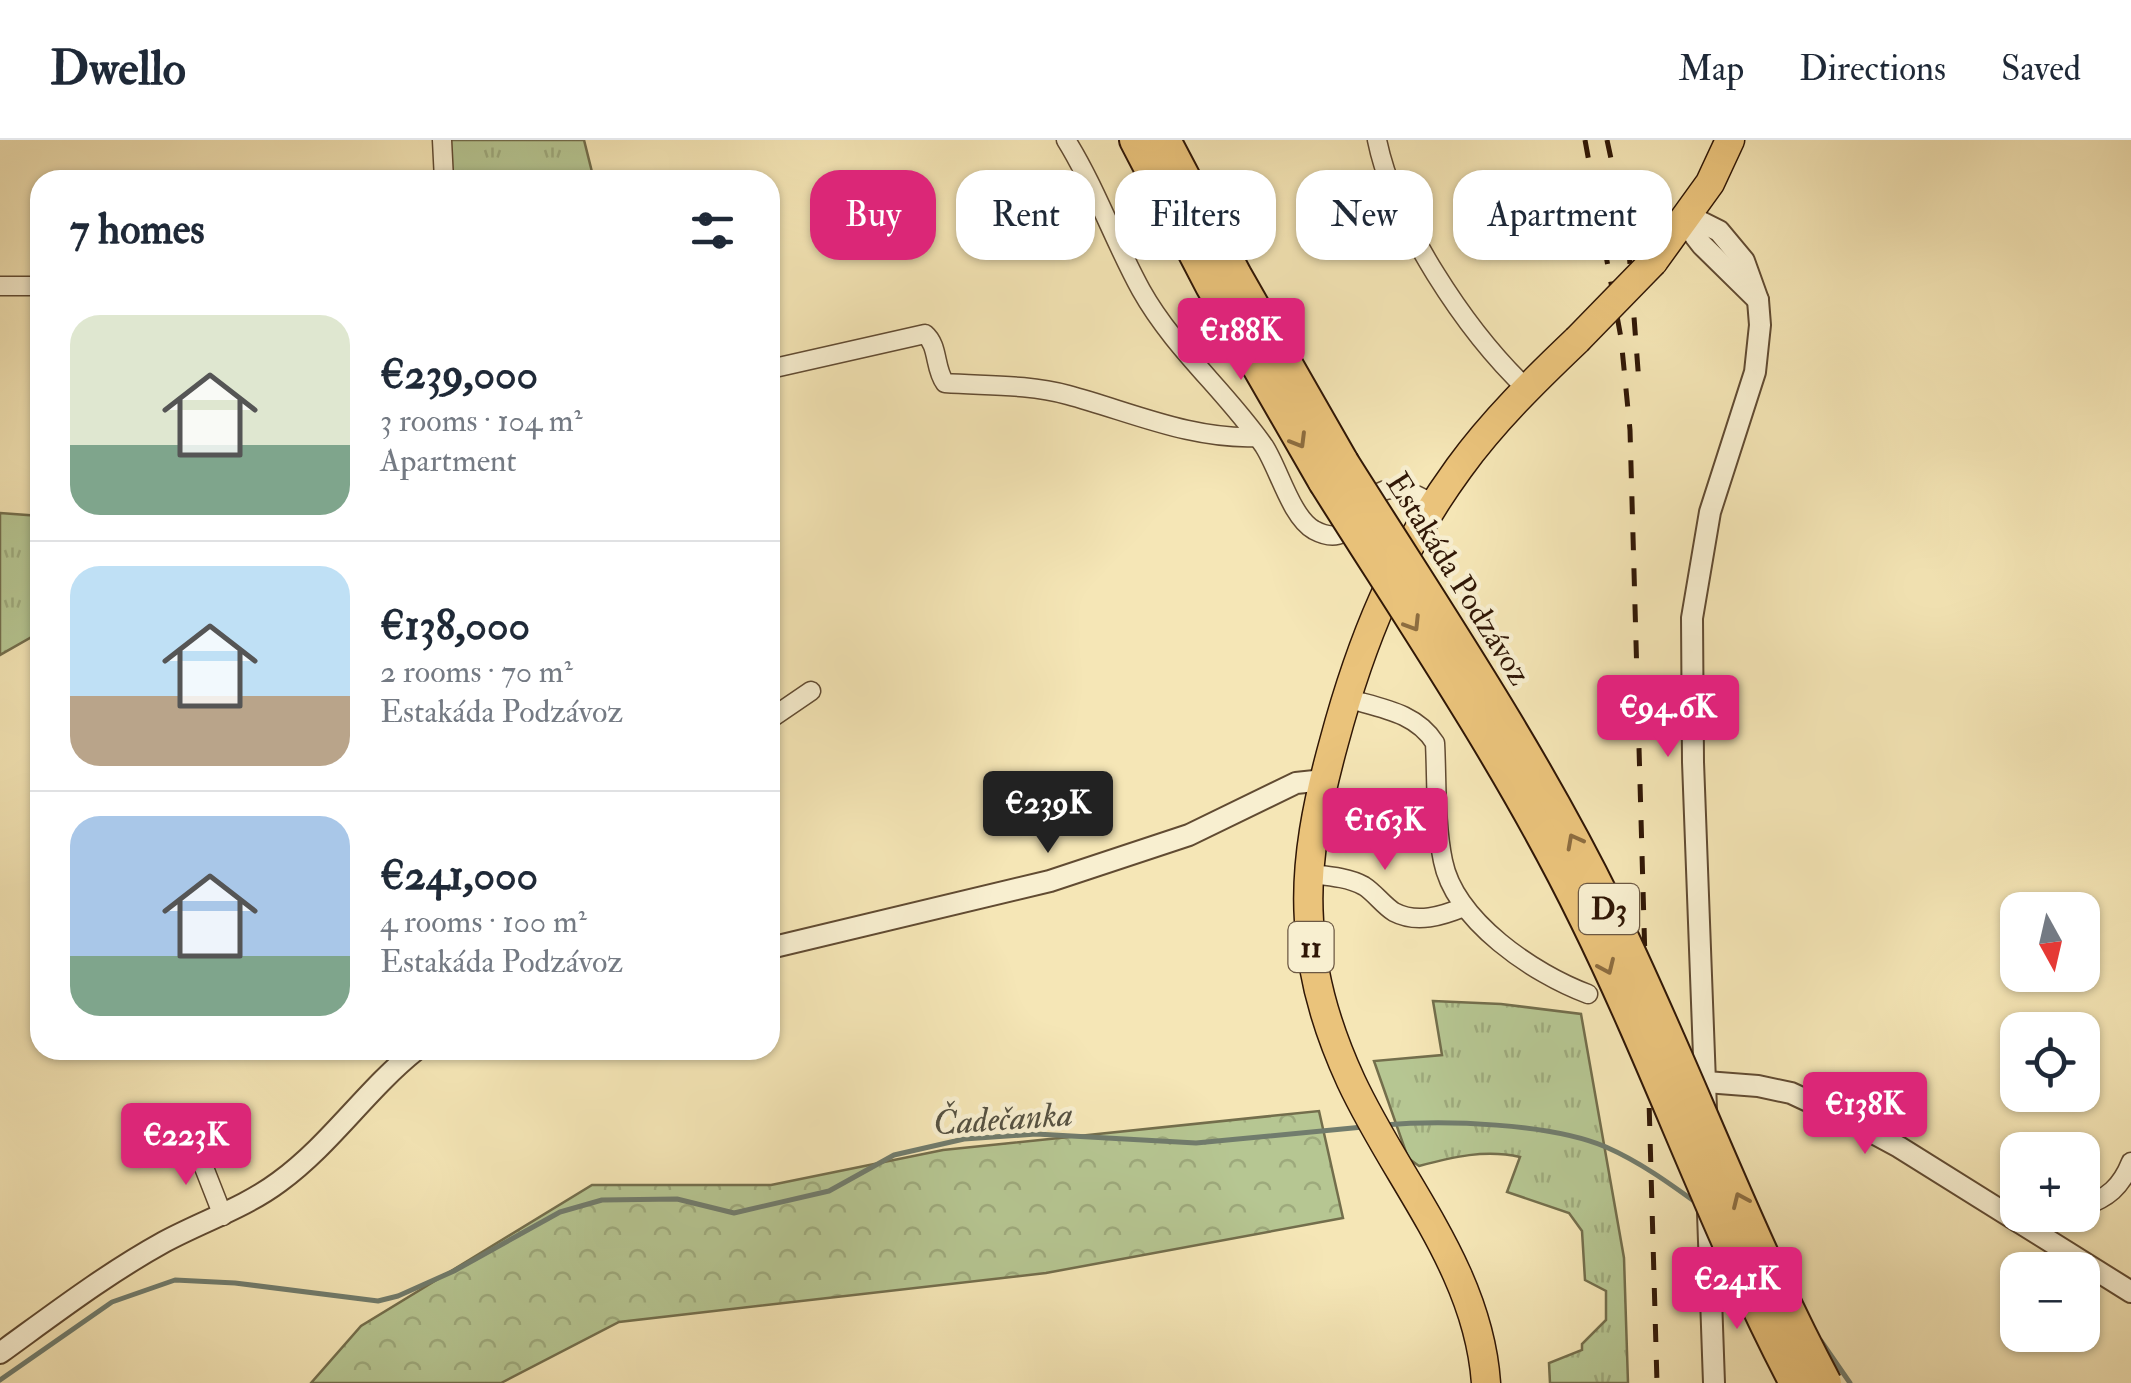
<!DOCTYPE html>
<meta charset="utf-8">
<style>
:root{--surface:#fff;--page:#f6f6f7;--text:#1f2937;--muted:#747a83;--line:#e0e1e3;--accent:#db2777}
body{margin:0;font-family:"IM FELL Double Pica",serif;background:var(--page);color:var(--text);height:100vh;display:flex;flex-direction:column;font-size:38px;white-space:nowrap}
*{box-sizing:border-box;margin:0}
p{font-size:32px;color:var(--muted)}
.icon{flex:none;width:55px;height:55px;fill:none;stroke:currentColor;stroke-width:2;stroke-linecap:round;stroke-linejoin:round}
.map{position:relative;flex:1;overflow:hidden}
.drawer{position:absolute;left:30px;top:30px;width:750px;height:890px;display:flex;flex-direction:column;background:var(--surface);border-radius:30px;box-shadow:0 2px 8px #0004}
.drawer>*{flex:none}
.banner{position:absolute;left:810px;top:30px;width:950px;height:90px;display:flex;gap:20px}
.needle{width:65px;rotate:172deg}
.controls{position:absolute;left:2000px;top:752px;display:grid;gap:20px}
.controls a{display:grid;place-items:center;width:100px;height:100px;border-radius:20px;background:var(--surface);box-shadow:0 2px 8px #0004;font-size:50px}
.price{position:absolute;translate:-50% -85px;padding:0 22px;border-radius:10px;background:var(--accent);color:#fff;font-size:32px;line-height:65px;filter:drop-shadow(0 2px 5px #0008)}
.price::after{content:'';position:absolute;left:50%;top:60px;width:30px;height:22px;margin-left:-15px;background:inherit;clip-path:polygon(0 0,100% 0,50% 100%)}
.price.current{background:#222;color:#fff}
ul{padding:0;list-style:none}
li{display:flex;align-items:center;gap:30px;height:250px;padding:0 40px}
li+li{border-top:2px solid var(--line)}
li span{display:grid;place-items:center;flex:none;width:280px;height:200px;border-radius:30px;color:#555}
li>.icon{margin-inline-start:auto}
span .icon{width:120px;height:120px;fill:#fffc;stroke-width:1}
li b{font-size:42px}
h2{display:flex;justify-content:space-between;align-items:center;height:120px;padding:0 40px;font-size:42px}
.tag{padding:0 35px;border-radius:30px;background:var(--surface);box-shadow:0 2px 8px #0004;font-size:35px;line-height:90px}
.tag.current{background:var(--accent);color:#fff}
header{display:flex;align-items:center;gap:60px;box-sizing:border-box;height:140px;padding:0 50px;background:var(--surface);border-bottom:2px solid var(--line)}
header strong{font-size:48px}
nav{display:flex;gap:55px;margin-inline-start:auto;font-size:35px}
.map>svg:first-child{display:block}
</style>
<header>
<strong>Dwello</strong>
<nav><a>Map</a><a>Directions</a><a>Saved</a></nav>
</header>
<div class="map">
<svg width="2131" height="1243" viewBox="0 0 2131 1243">
<defs>
<pattern id="grass-tufts" width="24" height="20" patternUnits="userSpaceOnUse" patternTransform="scale(2.5)"><rect width="24" height="20" fill="#b6c692"/><path d="M3 7l-1-3M5 7V3M7 7l1-3M15 17l-1-3M17 17v-4M19 17l1-3" fill="none" stroke="#9da97c"/></pattern>
<pattern id="forest-crowns" width="20" height="18" patternUnits="userSpaceOnUse" patternTransform="scale(2.5)"><rect width="20" height="18" fill="#b6c692"/><path d="M2 6a3 3 0 1 1 6 0M12 15a3 3 0 1 1 6 0" fill="none" stroke="#9da97c"/></pattern>
</defs>
<rect width="100%" height="100%" fill="#f5e6b6"/>
<filter id="stains"><feTurbulence type="fractalNoise" baseFrequency=".002" numOctaves="4"/><feColorMatrix values="0 0 0 0 .2 0 0 0 0 .09 0 0 0 0 .02 0 0 0 .5 -.17"/></filter>
<radialGradient id="worn" r=".72"><stop offset=".6" stop-color="#630" stop-opacity="0"/><stop offset="1" stop-color="#630" stop-opacity=".3"/></radialGradient>
<g fill="url(#grass-tufts)" stroke="#736e4c" stroke-width="2.5">
<path d="M448 0H584L594 40H452Z"/>
<path d="M0 373 40 376V503L30 498 0 515Z"/>
<path d="M1433 861 1501 864 1581 874 1624 1118 1628 1243H1550L1549 1223 1582 1210V1204L1606 1180V1151L1585 1140 1582 1091 1569 1073 1507 1052 1520 1017C1485 1009 1453 1017 1419 1026L1408 1018 1374 921 1442 915Z"/>
</g>
<path fill="url(#forest-crowns)" stroke="#736e4c" stroke-width="2.5" d="M1319 971 1343 1078 1046 1133 619 1182 501 1243H311L361 1186 592 1045H771L943 1010Z"/>
<g fill="none" stroke-linecap="round" stroke-linejoin="round">
<g stroke="#717c6d" stroke-width="5">
<path d="M1383 985C1445 980 1549 983 1606 1007 1640 1022 1669 1043 1698 1064"/>
<path d="M1821 1201 1850 1243"/>
<path d="M0 1240 112 1162 175 1140 235 1143 378 1161 398 1156 454 1131 560 1072 602 1060 677 1059 734 1073 829 1051 894 1015 964 999 1036 994 1196 1003 1363 987"/>
</g>
<g stroke="#614b32" stroke-width="21">
<g id="minor">
<path d="M442 0 444 40"/>
<path d="M1066 0C1096 48 1114 101 1141 150 1174 209 1226 251 1264 306 1279 329 1291 377 1314 390 1372 421 1349 309 1434 365"/>
<path d="M1377 0C1394 83 1466 191 1527 249"/>
<path d="M0 146H40"/>
<path d="M770 229 925 194C939 206 934 228 945 243 986 246 1027 244 1068 255 1131 272 1192 300 1257 297"/>
<path d="M1346 558C1379 568 1416 572 1435 603 1437 641 1435 683 1443 721 1455 781 1534 834 1588 854"/>
<path d="M770 579 811 551"/>
<path d="M1309 734C1327 736 1348 737 1364 746 1375 753 1383 765 1394 772 1417 784 1442 776 1464 767"/>
<path d="M194 1002 223 1076"/>
<path d="M2082 1067C2108 1058 2121 1047 2131 1022"/>
<path d="M2024 1086 2057 1075"/>
</g>
</g>
<g stroke="#614b32" stroke-width="24">
<g id="tertiary">
<path d="M1689 76 1719 91 1744 121 1758 160 1760 185 1755 232 1710 372 1692 478 1693 622 1706 969"/>
<path d="M1689 76 1695 96 1702 105 1758 160"/>
<path d="M770 808 1050 741 1189 695 1296 643 1324 640"/>
<path d="M1706 942 1758 946 1791 953 1847 979 1899 1007 2131 1152"/>
<path d="M1708 1073 1714 1243"/>
<path d="M0 1213C54 1174 106 1134 164 1102 203 1081 244 1068 279 1042 331 1004 366 950 416 910"/>
</g>
</g>
<g stroke="#301706" stroke-width="31">
<g id="primary">
<path d="M1653 122 1710 43 1730 0"/>
<path d="M1486 1243C1478 1128 1398 1042 1351 941 1328 891 1311 837 1309 781 1305 721 1318 660 1334 602 1361 501 1397 413 1459 328 1493 281 1535 240 1577 200"/>
</g>
</g>
<g stroke="#301706" stroke-width="34">
<g id="motorway">
<path d="M1135 0 1211 146 1324 342"/>
<path d="M1165 0 1236 135 1343 322"/>
</g>
</g>
<use href="#minor" stroke="#f8efd0" stroke-width="18"/>
<use href="#tertiary" stroke="#f8efd0" stroke-width="20"/>
<use href="#primary" stroke="#eac37b" stroke-width="28"/>
<use href="#motorway" stroke="#eac37b" stroke-width="30"/>
<g stroke="#301706" stroke-width="5" stroke-dasharray="18 18" stroke-linecap="butt">
<path d="M1585 0 1621 198 1630 290 1657 1243"/>
<path d="M1607 0 1628 98 1639 243"/>
</g>
<g stroke="#301706" stroke-width="31" stroke-linecap="butt">
<path id="primary-bridge" d="M1577 200 1653 122"/>
</g>
<g stroke="#301706" stroke-width="34" stroke-linecap="butt">
<g id="motorway-bridge">
<path d="M1343 322C1435 468 1532 611 1608 766 1685 923 1744 1089 1826 1243"/>
<path d="M1324 342C1414 485 1511 627 1585 779 1660 931 1716 1093 1795 1243"/>
</g>
</g>
<use href="#primary-bridge" stroke="#eac37b" stroke-width="28"/>
<use href="#motorway-bridge" stroke="#eac37b" stroke-width="30"/>
</g>
<defs><path id="oneway-chevron" d="M-2-3.5L2.5 0L-2 3.5" fill="none" stroke-width="1.6" stroke-linecap="round" stroke-linejoin="round" transform="scale(2.5)"/></defs>
<g stroke="#8d6d40">
<use href="#oneway-chevron" transform="translate(1299 301) rotate(59)"/>
<use href="#oneway-chevron" transform="translate(1413 484) rotate(58)"/>
<use href="#oneway-chevron" transform="translate(1574 701) rotate(-118)"/>
<use href="#oneway-chevron" transform="translate(1607 827) rotate(66)"/>
<use href="#oneway-chevron" transform="translate(1740 1060) rotate(-114)"/>
</g>
<g text-anchor="middle" dominant-baseline="central" stroke-width="9" stroke-linejoin="round" paint-order="stroke">
<g fill="#f8efd0" stroke="#6c5843" stroke-width="2.5">
<rect x="1579" y="744" width="60" height="50" rx="8"/>
<rect x="1288.5" y="782" width="45" height="50" rx="8"/>
</g>
<g font-size="30" font-weight="bold" fill="#301706">
<text x="1609" y="769">D3</text>
<text x="1311" y="807">11</text>
</g>
<g font-size="32" fill="#301706" stroke="#f8efd0">
<text transform="translate(1458 439) rotate(58)">Estakáda Podzávoz</text>
</g>
<g font-size="35" font-style="italic" fill="#565242" stroke="#f8efd0">
<text transform="translate(1003 979) rotate(-4)">Čadečanka</text>
</g>
</g>
<rect width="100%" height="100%" filter="url(#stains)"/>
<rect width="100%" height="100%" fill="url(#worn)"/>
</svg>
<div class="controls">
<a><svg class="needle" viewBox="-14 -14 28 28"><path d="M0-13l5 13h-10z" fill="#e53935"/><path d="M0 13l5-13h-10z" fill="#747a83"/></svg></a>
<a><svg class="icon" aria-label="locate" viewBox="0 0 24 24"><circle cx="12" cy="12" r="6"/><path d="M12 2v4M12 18v4M2 12h4M18 12h4"/></svg></a>
<a>+</a>
<a>−</a>
</div>
<b class="price" style="left:1241px;top:243px">€188K</b>
<b class="price" style="left:1668px;top:620px">€94.6K</b>
<b class="price current" style="left:1048px;top:716px">€239K</b>
<b class="price" style="left:1385px;top:733px">€163K</b>
<b class="price" style="left:1865px;top:1017px">€138K</b>
<b class="price" style="left:186px;top:1048px">€223K</b>
<b class="price" style="left:1737px;top:1192px">€241K</b>
<div class="banner">
<a class="tag current">Buy</a>
<a class="tag">Rent</a>
<a class="tag">Filters</a>
<a class="tag">New</a>
<a class="tag">Apartment</a>
</div>
<section class="drawer">
<h2>7 homes<svg class="icon" aria-label="filters" viewBox="0 0 24 24"><path d="M4 7h16M4 17h16"/><circle cx="9" cy="7" r="2"/><circle cx="15" cy="17" r="2"/></svg></h2>
<ul>
<li><span style="background:linear-gradient(#dfe7d0 65%,#7fa58c 0)"><svg class="icon" aria-label="home" viewBox="0 0 24 24"><path d="M3 11l9-7 9 7M6 9v11h12V9"/></svg></span><div><b>€239,000</b><p>3 rooms · 104 m²</p><p>Apartment</p></div></li>
<li><span style="background:linear-gradient(#bfe0f5 65%,#b9a48a 0)"><svg class="icon" aria-label="home" viewBox="0 0 24 24"><path d="M3 11l9-7 9 7M6 9v11h12V9"/></svg></span><div><b>€138,000</b><p>2 rooms · 70 m²</p><p>Estakáda Podzávoz</p></div></li>
<li><span style="background:linear-gradient(#a9c7e8 70%,#7fa58c 0)"><svg class="icon" aria-label="home" viewBox="0 0 24 24"><path d="M3 11l9-7 9 7M6 9v11h12V9"/></svg></span><div><b>€241,000</b><p>4 rooms · 100 m²</p><p>Estakáda Podzávoz</p></div></li>
</ul>
</section>
</div>
